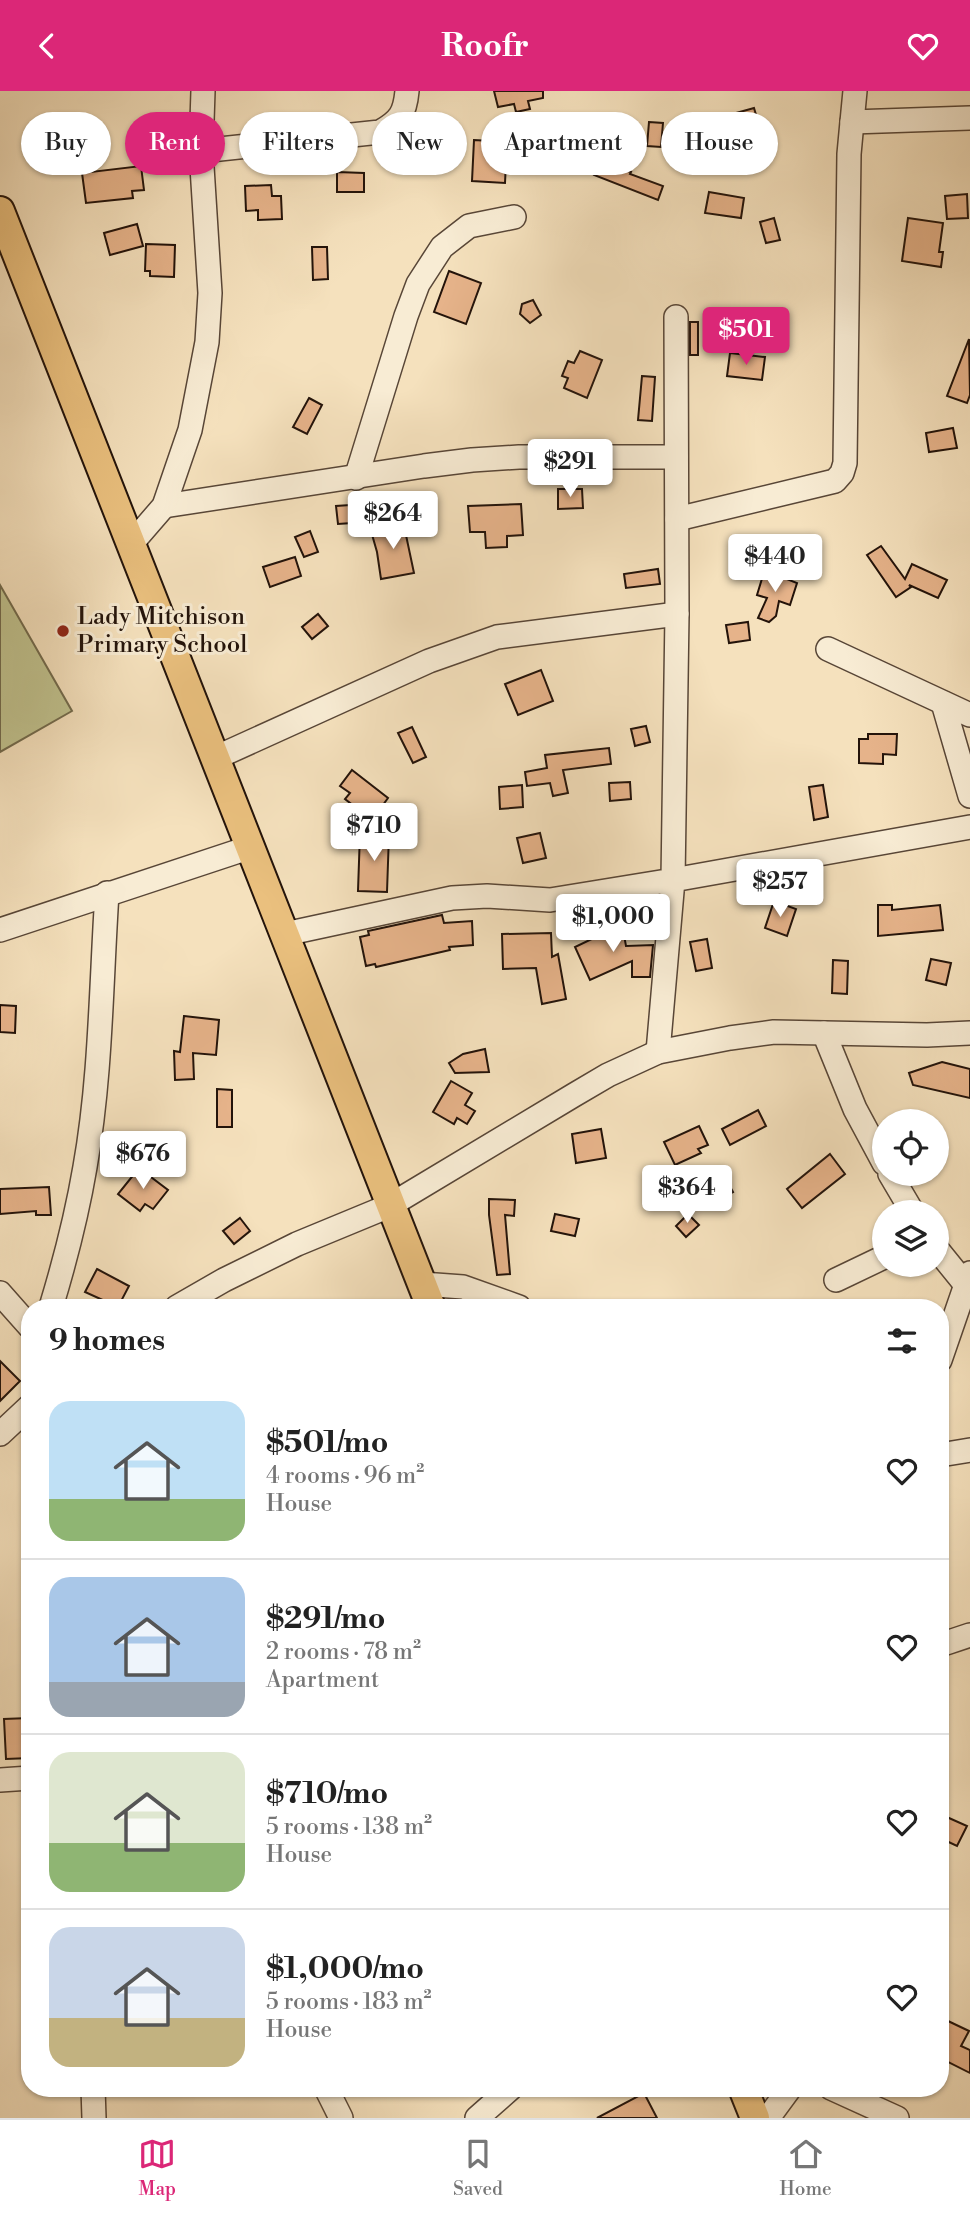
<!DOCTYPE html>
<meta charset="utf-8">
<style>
:root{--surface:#fff;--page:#f6f6f6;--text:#222;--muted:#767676;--line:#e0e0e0;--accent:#db2777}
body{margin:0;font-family:"Libre Bodoni",serif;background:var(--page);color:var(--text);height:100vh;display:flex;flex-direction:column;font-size:26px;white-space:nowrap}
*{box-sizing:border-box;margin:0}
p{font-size:23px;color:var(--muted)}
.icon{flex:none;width:38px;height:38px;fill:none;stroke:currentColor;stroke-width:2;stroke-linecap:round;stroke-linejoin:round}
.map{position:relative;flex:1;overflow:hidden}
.drawer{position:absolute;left:21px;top:1208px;width:928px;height:798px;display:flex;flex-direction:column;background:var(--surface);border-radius:28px;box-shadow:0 2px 5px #0004}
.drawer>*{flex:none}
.guide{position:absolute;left:21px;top:21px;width:929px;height:63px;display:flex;gap:14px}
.buttons{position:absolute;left:872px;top:1018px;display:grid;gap:14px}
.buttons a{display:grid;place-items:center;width:77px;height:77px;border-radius:50%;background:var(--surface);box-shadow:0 2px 5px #0004;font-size:35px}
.price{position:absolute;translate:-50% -60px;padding:0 16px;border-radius:7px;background:#fff;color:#222;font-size:23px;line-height:46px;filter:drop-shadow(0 2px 4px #0008)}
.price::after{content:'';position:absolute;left:50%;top:42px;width:21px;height:16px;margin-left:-10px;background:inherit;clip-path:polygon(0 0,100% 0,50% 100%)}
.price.selected{background:var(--accent);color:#fff}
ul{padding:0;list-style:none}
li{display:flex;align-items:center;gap:21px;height:175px;padding:0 28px}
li+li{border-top:2px solid var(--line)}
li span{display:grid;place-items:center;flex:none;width:196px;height:140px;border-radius:21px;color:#555}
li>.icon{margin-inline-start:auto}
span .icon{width:84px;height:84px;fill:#fffc;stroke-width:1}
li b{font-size:30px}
h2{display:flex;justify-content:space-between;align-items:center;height:84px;padding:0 28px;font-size:30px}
.chip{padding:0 24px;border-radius:32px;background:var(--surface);box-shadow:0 2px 5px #0004;font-size:24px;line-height:63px}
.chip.selected{background:var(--accent);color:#fff}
header{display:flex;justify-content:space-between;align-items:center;height:91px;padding:0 28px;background:var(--accent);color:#fff;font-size:32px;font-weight:700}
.tabs{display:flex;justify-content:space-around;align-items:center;height:98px;border-top:2px solid var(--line);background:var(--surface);font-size:19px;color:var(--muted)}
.tabs a{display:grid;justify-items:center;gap:4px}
.tabs .selected{color:var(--accent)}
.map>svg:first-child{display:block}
</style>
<header><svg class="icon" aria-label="back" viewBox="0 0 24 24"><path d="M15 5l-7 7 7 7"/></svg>Roofr<svg class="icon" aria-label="heart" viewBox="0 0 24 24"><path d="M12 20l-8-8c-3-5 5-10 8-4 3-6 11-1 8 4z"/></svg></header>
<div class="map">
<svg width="970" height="2027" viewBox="0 0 970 2027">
<rect width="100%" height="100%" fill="#f5e1bd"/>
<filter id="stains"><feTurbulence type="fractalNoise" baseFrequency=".00286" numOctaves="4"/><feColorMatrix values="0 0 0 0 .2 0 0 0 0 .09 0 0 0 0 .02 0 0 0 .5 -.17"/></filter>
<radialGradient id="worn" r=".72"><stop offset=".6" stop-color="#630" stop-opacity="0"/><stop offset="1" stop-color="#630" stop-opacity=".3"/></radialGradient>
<path fill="#c0c28e" stroke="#726a4c" stroke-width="2" d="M0 494 72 620 0 661Z"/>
<g fill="#e6b38a" stroke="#23130a" stroke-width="2">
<path d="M494 0H543V7L528 10 530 18 516 21 514 13 498 16Z"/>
<path d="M754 17 760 37 735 44 729 24Z"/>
<path d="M649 31 663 32 661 56 647 55Z"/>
<path d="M474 49 507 51 505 92 472 90Z"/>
<path d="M598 72 631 81 630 83 663 95 658 109 594 84Z"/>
<path d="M141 75 144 99 132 100 133 107 86 112 82 82Z"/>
<path d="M337 81 364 82V101H337Z"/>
<path d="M271 94 272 105H281L282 128 258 129V119L246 120 245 95Z"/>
<path d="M709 101 744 107 741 127 705 122Z"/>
<path d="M967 103 968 127 947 128 945 105Z"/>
<path d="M774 127 780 149 766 152 760 131Z"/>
<path d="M908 127 943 132 939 161H943L941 176 902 170Z"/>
<path d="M137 133 143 155 110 164 104 142Z"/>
<path d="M146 153 175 154 174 186 150 185V180H145Z"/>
<path d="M312 156H327L328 188 313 189Z"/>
<path d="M449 180 481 192 466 233 434 221Z"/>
<path d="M533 209 541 224 530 232 520 223 522 213Z"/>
<rect x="690" y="231" width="8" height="33"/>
<path d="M969 248 970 304 967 312 947 305Z"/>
<path d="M580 260 602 269 587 307 564 297 568 287 562 285 568 270 574 272Z"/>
<path d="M730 262 765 266 762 289 727 285Z"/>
<path d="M642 285 655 286 652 330 638 329Z"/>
<path d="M309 307 322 314 307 343 293 336Z"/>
<path d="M953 337 957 357 929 361 926 342Z"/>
<path d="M558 398H582L583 417 558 418Z"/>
<path d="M521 413 523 444 507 445V456L486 457 485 441H470L468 415Z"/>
<path d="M350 414 352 432 338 433 336 415Z"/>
<path d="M403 430 414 482 381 488 377 461 371 440Z"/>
<path d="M310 440 318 461 304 466 295 446Z"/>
<path d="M881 455 905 488 912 473 947 489 938 507 909 494 911 496 896 506 867 464Z"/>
<path d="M295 466 301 485 270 496 263 476Z"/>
<path d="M658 478 660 493 626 497 624 483Z"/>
<path d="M764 481 777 485 779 481 785 483 784 487 797 492 790 514 779 510 776 525 769 531 758 527 767 507 757 504Z"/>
<path d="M318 523 328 535 312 548 302 536Z"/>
<path d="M748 531 750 549 729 552 726 534Z"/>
<path d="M541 579 553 610 518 624 505 593Z"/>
<path d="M646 635 650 651 635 655 631 638Z"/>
<path d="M412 636 426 666 413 672 398 642Z"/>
<path d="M868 643H897L896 664 883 663V673L859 672V648H868Z"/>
<path d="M609 657 611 673 563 679 568 702 553 705 550 692 527 695 525 681 547 677 545 664Z"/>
<path d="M352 679 388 707 372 729 345 708 350 702 340 695Z"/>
<path d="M630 691 631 708 610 710 609 692Z"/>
<path d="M522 694 523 716 500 718 499 696Z"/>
<path d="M823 694 828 726 814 729 809 696Z"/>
<path d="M360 742 389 743 387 801 358 800Z"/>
<path d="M540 742 546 767 523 772 517 747Z"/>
<path d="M774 810 796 818 787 845 765 837Z"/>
<path d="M878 814H892V819L940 814 943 839 878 845Z"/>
<path d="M442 824 444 832 472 830 473 854 449 856 450 859 376 876 375 873 366 875 360 846 369 844 368 840Z"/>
<path d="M604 830 608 846 624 844 626 855 653 854 650 886H632V870L590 889 575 856 594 847 591 836Z"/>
<path d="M551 842 552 866 558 863 566 908 542 913 536 877 503 878 502 843Z"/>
<path d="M707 848 712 877 696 880 690 851Z"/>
<path d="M931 868 951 872 946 894 926 889Z"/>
<path d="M833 869 848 870 847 903 832 902Z"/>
<path d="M0 914 16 915 15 942 0 941Z"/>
<path d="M184 925 219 929 216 964 193 962 194 988 175 989 174 960 180 961Z"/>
<path d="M485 958 489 981 455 982 449 972 463 963Z"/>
<path d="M942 971 970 978V1007L913 994 909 982Z"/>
<path d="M451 990 472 1002 465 1014 475 1020 467 1033 457 1027 454 1033 433 1021Z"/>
<path d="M217 998 232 999V1036H217Z"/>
<path d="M758 1019 766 1035 730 1054 722 1038Z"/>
<path d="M699 1035 708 1054 698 1058 701 1062 675 1074 664 1051Z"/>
<path d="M601 1038 606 1067 576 1072 572 1043Z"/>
<path d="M830 1063 845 1083 802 1117 787 1098Z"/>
<path d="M139 1077 168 1099 153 1118 145 1113 140 1120 118 1103Z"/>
<path d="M725 1086 733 1101 720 1108 712 1093Z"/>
<path d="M49 1096 51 1124H36V1120L0 1123V1098Z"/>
<path d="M489 1108 515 1109 514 1125 505 1124 510 1183 497 1184 489 1124Z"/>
<path d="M555 1123 579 1128 575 1145 551 1140Z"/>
<path d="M688 1123 699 1134 686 1146 676 1135Z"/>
<path d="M240 1127 250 1140 234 1153 223 1140Z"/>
<path d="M97 1178 129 1195 118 1216 85 1201Z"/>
<path d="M0 1270 20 1290 0 1310Z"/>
<path d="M29 1627 30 1667 6 1668 4 1628Z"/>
<path d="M940 1723 967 1735 957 1755 940 1747Z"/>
<path d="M948 1930 969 1940 961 1955 970 1959V1982L940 1967V1947Z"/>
<path d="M644 2002 657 2027H597Z"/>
</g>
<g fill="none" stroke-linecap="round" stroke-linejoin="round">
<g stroke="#584637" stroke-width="26">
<g id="minor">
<path d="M855 0 852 31 970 27"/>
<path d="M201 60 380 41C400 30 405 22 407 0"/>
<path d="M356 387 406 225 418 193 442 156 469 135 514 126"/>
<path d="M164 415 424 375 472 369 519 366H676"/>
<path d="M677 428 835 390 842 382 845 372 849 63 852 31"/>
<path d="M132 452 164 415 190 339 207 251 210 202 201 60 203 0"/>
<path d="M828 558 970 624"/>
<path d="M943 612 970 705"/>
<path d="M215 667 429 570 497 546 677 523"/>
<path d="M0 839 251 756"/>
<path d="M285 843 452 807 487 805 550 809 673 789 677 523 676 226"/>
<path d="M824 942 855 1018 884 1072"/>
<path d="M658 961 673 789 970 736"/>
<path d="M890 1083 913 1122"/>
<path d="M936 1157 966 1194"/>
<path d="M836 1189 884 1166"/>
<path d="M422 1193 463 1196 519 1216"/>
<path d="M0 1202 30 1236"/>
<path d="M51 1216C65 1170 77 1123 85 1076 101 986 101 893 107 802"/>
<path d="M177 1216 224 1189 297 1153 389 1115 574 1004 608 984 658 961 730 947 774 941 927 944 970 942"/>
<path d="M940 1269 970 1182"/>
<path d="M0 1343 30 1315"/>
<path d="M940 1364 970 1359"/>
<path d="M940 1554 970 1544"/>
<path d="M0 1689 30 1687"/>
<path d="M93 1997 94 2027"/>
<path d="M326 1997 341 2027"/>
<path d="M831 1997 897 2027"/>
<path d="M477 2027 511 1997"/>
<path d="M768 2027 790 1997"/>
</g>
</g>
<g stroke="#23130a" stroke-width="32">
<g id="major">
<path d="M0 120 431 1216"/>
<path d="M743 1997 755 2027"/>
</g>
</g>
<use href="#minor" stroke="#f8ecd4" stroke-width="23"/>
<use href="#major" stroke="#eac07e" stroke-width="28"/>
</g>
<circle fill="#8f2418" stroke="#f8ecd4" stroke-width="2.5" cx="63" cy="540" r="7"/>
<g text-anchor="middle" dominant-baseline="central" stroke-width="6" stroke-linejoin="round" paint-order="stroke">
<g font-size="24" fill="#23130a" stroke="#f8ecd4" text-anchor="start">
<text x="77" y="526">Lady Mitchison<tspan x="77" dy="28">Primary School</tspan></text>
</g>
</g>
<rect width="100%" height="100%" filter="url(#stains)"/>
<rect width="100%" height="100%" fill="url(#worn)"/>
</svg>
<div class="buttons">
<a><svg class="icon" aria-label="locate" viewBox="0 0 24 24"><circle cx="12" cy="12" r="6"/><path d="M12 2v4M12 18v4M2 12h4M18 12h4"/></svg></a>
<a><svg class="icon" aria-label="layers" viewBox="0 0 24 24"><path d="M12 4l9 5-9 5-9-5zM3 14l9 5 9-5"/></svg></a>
</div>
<b class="price selected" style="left:746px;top:276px">$501</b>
<b class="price" style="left:570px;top:408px">$291</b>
<b class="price" style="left:393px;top:460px">$264</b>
<b class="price" style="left:775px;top:503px">$440</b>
<b class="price" style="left:374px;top:772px">$710</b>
<b class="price" style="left:780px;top:828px">$257</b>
<b class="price" style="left:613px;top:863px">$1,000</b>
<b class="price" style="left:143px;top:1100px">$676</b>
<b class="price" style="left:687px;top:1134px">$364</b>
<div class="guide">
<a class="chip">Buy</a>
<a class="chip selected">Rent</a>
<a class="chip">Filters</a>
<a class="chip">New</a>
<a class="chip">Apartment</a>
<a class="chip">House</a>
</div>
<section class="drawer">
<h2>9 homes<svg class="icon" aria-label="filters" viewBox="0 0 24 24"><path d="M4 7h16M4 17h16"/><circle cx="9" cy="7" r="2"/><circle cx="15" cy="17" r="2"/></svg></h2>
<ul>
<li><span style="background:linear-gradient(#bfe0f5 70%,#8fb573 0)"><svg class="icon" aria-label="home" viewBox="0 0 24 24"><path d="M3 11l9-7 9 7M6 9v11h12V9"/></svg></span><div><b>$501/mo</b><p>4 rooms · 96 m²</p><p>House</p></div><svg class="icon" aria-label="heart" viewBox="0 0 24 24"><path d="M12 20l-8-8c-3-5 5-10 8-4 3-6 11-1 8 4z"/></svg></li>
<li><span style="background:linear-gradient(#a9c7e8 75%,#9aa5b1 0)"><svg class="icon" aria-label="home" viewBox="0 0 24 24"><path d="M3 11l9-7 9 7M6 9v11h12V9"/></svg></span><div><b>$291/mo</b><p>2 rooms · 78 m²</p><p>Apartment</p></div><svg class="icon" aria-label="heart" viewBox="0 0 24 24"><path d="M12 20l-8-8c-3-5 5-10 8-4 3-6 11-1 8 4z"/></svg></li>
<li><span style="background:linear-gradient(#dfe7d0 65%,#8fb573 0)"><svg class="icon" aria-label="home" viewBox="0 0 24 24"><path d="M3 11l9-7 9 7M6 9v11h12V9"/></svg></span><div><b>$710/mo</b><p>5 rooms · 138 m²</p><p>House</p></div><svg class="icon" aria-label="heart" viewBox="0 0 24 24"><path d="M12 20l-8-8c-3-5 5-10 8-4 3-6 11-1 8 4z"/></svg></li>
<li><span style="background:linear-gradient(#c9d6e8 65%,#c2b280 0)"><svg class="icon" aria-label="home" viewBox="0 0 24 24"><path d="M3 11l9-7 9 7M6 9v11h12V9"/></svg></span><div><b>$1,000/mo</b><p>5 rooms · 183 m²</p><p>House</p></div><svg class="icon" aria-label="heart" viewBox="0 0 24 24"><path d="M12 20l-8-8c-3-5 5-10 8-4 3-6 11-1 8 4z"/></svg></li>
</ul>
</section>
</div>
<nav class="tabs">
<a class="selected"><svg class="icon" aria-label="map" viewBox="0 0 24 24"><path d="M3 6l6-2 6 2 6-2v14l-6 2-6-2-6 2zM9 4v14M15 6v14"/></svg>Map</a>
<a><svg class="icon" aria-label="saved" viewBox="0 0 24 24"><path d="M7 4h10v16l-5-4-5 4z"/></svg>Saved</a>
<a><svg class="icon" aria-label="home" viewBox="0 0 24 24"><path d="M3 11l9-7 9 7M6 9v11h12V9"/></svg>Home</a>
</nav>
